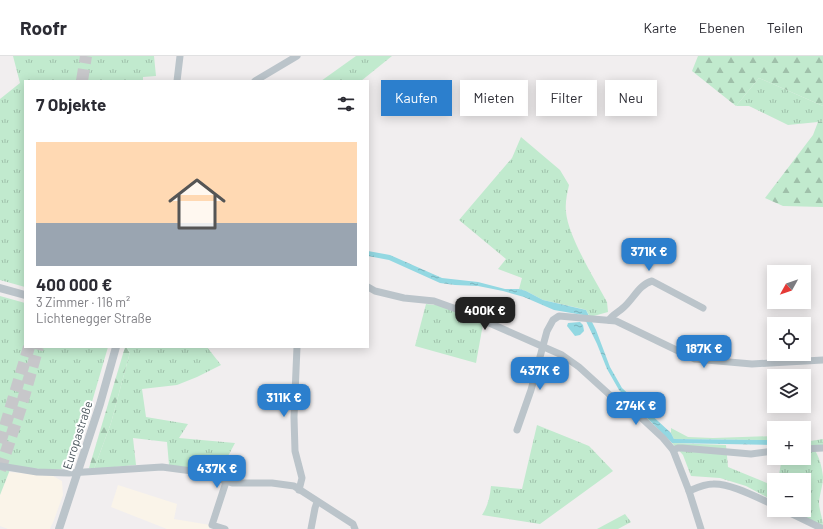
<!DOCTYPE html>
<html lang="de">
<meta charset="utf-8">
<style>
:root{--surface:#fff;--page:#f7f7f7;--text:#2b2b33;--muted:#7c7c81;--line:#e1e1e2;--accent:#2c7fcd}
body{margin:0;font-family:Barlow,sans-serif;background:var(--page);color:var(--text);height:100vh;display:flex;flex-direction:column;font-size:15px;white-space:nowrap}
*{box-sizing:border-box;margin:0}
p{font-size:13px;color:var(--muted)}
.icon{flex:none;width:22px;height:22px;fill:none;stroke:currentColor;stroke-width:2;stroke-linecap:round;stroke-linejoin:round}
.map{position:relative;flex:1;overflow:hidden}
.drawer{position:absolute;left:24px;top:24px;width:345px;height:268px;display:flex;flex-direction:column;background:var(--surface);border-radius:0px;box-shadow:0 2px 10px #0003}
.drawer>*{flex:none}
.top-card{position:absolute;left:381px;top:24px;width:380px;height:36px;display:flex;gap:8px}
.needle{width:26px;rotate:230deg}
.fabs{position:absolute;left:767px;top:209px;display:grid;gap:8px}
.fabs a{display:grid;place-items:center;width:44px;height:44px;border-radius:0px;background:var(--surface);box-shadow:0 2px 10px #0003;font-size:20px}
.price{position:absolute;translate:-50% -34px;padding:0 9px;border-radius:8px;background:var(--accent);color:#fff;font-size:13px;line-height:26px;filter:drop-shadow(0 1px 2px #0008)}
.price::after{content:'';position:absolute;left:50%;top:24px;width:12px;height:9px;margin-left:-6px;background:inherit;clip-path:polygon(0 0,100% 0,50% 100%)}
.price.active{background:#222;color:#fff}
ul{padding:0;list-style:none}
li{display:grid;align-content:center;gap:8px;height:212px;padding:0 12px}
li+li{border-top:1px solid var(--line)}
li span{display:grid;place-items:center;height:124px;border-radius:0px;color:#555}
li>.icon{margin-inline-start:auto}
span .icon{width:72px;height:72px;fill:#fffc;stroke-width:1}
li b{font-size:17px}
h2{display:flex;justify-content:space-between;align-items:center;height:48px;padding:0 12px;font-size:17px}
.chip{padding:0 14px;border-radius:0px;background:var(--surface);box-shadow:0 2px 10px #0003;font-size:14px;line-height:36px}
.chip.active{background:var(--accent);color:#fff}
header{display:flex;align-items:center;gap:24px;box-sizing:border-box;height:56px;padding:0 20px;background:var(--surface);border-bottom:1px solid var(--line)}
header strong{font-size:19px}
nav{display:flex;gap:22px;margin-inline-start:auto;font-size:14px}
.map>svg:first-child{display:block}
</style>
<header>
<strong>Roofr</strong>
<nav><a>Karte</a><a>Ebenen</a><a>Teilen</a></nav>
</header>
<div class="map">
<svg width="823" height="473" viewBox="0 0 823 473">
<defs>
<pattern id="grass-tufts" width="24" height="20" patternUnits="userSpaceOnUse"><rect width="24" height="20" fill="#c1eace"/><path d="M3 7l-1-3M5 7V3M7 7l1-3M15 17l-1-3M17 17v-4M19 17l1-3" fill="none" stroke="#9fc0aa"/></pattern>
<pattern id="forest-firs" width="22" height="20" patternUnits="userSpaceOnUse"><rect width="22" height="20" fill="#c1eace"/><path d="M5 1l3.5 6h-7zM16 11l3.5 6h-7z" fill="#9fc0aa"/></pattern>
<pattern id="water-ripples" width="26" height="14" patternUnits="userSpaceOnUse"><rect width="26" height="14" fill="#93d8e2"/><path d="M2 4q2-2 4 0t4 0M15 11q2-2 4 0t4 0" fill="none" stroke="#7ab2ba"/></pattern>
</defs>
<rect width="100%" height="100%" fill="#f1eeef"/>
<g fill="#faf4e9">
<path d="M9 416 53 420 62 425 63 439 54 464 50 473H8L0 470V439Z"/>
<path d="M118 429 177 448 174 463 210 469 209 473H167L111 451Z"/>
</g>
<g fill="url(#grass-tufts)">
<path d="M13 0H154L156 20 143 21V25H25V231L0 224V43L20 27Z"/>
<path d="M356 0H392L361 25H321Z"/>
<path d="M759 22 823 50V65L818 66 788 69 749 50H736Z"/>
<path d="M521 81 560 114 569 129C567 138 565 147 566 156 568 180 595 224 607 246L608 256 590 261 586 254 583 253 543 244 526 235 519 233 522 222 498 213 506 203 459 164 512 102Z"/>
<path d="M0 240 25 247V291H108L73 411 54 414 11 411 0 439Z"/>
<path d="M426 248 446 250 483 268 476 307 415 290Z"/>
<path d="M126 291H207L221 309 197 321 177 329 142 333 146 361 188 368 179 382 235 387 227 402 217 406 190 412 169 409 167 386 133 382 136 409 94 413 111 367 130 296Z"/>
<path d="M537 369 589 390 613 415 540 468 482 459C488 450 490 440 491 430L522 433Z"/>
<path d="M671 372 688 381 713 382 774 380V384L674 383 671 377Z"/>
<path d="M823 383V390L813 391C819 400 822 410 823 421 823 429 820 437 819 446 819 455 823 462 823 470L790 454H804V424H778L782 402H804V386Z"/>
<path d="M672 387 726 389 728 411 774 430V445L746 430 720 422 691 420 683 399Z"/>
<path d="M625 458 631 466 618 473H597Z"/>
</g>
<g fill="url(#forest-firs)">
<path d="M698 0H823V50L759 22 736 50 692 15Z"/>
<path d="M823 65V151L783 150 765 142 813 79 818 66Z"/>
<path d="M125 291H126L130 296 111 367 94 413 89 412Z"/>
</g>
<g fill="url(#water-ripples)">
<path d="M368 195 390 199 442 222 478 226 505 233H519L526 235 543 244 586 254 596 274 610 311 622 332 671 377 674 383 774 384V389L672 387 619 334 607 313 597 288 583 259 554 254 524 241 503 235 478 230 455 229 440 227 389 204 368 200Z"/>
<path d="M580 266 583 269 584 275 580 279 575 280 567 270 568 267Z"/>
</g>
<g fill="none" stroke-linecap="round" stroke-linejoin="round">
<g stroke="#c7c7ca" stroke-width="12" stroke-dasharray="12 6" stroke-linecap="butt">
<path d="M82 25 86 0"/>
<path d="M0 387 29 291"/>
<path d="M0 414 21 351 38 291"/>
</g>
<g stroke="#bbc4ca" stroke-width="7">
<path d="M177 25 180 0"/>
<path d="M255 25 297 0"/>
<path d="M368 231 375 235 404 242 434 245 462 255 562 299 579 311 611 340 636 357 663 382 673 394 689 435 701 473"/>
<path d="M609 264C613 258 619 256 624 251 633 243 640 228 652 225L703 252"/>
<path d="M297 291 294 361 295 395 302 422 299 434"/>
<path d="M517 374 531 334 547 275 553 264 559 260 616 265 695 303 752 308 823 304"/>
<path d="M804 393 823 392"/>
<path d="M673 394 678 392H682L751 398 774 395"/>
<path d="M0 410 37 416 69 417 162 411 192 415 232 427H272L294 430 353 468 355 473"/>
<path d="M689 435C696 432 704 428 713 428 730 427 758 442 774 449"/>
<path d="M784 454 823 473"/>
<path d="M225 473 212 469 226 426"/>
<path d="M311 473 315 452 317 446"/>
</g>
<g stroke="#bbc4ca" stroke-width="8">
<path d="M0 232 25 239"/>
<path d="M59 473 100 348 116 291"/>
</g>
</g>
<g text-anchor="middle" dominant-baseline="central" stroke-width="4" stroke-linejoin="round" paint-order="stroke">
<g font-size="12" fill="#48535a" stroke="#fff">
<text transform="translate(77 379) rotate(-72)">Europastraße</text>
</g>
</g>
</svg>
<div class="fabs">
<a><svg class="needle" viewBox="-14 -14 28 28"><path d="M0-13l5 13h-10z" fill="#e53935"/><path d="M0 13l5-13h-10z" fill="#7c7c81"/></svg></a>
<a><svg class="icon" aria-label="locate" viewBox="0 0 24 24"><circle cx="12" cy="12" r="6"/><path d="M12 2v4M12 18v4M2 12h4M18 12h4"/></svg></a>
<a><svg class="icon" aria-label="layers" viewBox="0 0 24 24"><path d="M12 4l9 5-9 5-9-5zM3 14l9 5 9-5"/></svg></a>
<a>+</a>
<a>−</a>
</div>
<b class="price" style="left:649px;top:216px">371K €</b>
<b class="price active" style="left:485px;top:275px">400K €</b>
<b class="price" style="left:704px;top:313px">187K €</b>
<b class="price" style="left:540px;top:335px">437K €</b>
<b class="price" style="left:284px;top:362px">311K €</b>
<b class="price" style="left:636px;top:370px">274K €</b>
<b class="price" style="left:217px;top:433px">437K €</b>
<div class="top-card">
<a class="chip active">Kaufen</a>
<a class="chip">Mieten</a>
<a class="chip">Filter</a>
<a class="chip">Neu</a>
</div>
<section class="drawer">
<h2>7 Objekte<svg class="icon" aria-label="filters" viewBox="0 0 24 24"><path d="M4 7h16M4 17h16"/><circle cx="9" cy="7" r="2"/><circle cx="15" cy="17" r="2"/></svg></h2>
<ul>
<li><span style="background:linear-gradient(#ffd9b3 65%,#9aa5b1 0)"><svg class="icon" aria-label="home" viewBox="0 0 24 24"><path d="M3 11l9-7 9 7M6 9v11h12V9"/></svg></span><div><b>400 000 €</b><p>3 Zimmer · 116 m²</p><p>Lichtenegger Straße</p></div></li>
</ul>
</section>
</div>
